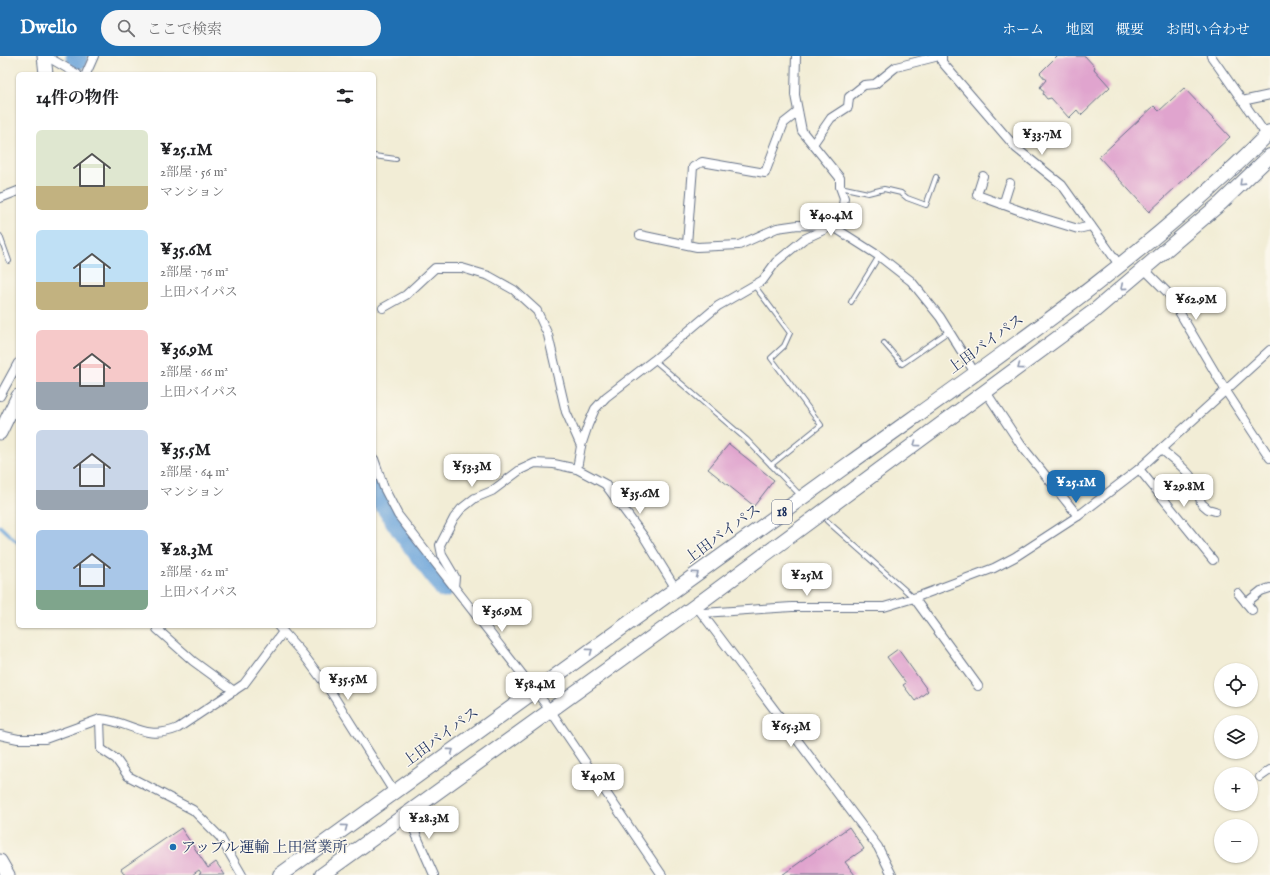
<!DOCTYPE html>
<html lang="ja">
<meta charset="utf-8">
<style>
:root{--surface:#fff;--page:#f6f6f6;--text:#202124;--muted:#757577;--accent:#1f6fb2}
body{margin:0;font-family:"IM FELL English","Noto Serif JP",serif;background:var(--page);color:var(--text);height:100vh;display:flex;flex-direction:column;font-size:15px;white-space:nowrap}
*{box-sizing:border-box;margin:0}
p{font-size:13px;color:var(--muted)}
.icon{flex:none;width:22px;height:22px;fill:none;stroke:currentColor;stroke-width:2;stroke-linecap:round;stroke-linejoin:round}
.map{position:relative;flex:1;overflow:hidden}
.drawer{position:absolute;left:16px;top:16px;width:360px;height:556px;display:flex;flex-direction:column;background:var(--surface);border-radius:6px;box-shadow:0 1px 3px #0004}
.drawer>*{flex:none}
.fabs{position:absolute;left:1214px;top:607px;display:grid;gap:8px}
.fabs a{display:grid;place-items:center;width:44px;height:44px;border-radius:50%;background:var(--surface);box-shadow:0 1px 3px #0004;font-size:20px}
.price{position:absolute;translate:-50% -34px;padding:0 9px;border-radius:8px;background:#fff;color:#222;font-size:13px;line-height:26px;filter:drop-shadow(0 1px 2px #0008)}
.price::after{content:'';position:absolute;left:50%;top:24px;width:12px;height:9px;margin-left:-6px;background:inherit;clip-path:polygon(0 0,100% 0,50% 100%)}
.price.active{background:var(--accent);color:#fff}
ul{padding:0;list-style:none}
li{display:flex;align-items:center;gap:12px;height:100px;padding:0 20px}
li span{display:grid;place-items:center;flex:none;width:112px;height:80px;border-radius:6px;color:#555}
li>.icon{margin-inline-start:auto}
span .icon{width:48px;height:48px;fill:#fffc;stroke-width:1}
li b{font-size:17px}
h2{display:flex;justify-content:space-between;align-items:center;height:48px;padding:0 20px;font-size:17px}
header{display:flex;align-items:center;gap:24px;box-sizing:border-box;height:56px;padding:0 20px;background:var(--accent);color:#fff}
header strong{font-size:19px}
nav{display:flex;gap:22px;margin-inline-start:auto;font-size:14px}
.search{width:280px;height:36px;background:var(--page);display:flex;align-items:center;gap:10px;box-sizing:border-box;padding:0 14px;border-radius:22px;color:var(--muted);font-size:15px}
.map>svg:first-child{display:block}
</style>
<header>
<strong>Dwello</strong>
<div class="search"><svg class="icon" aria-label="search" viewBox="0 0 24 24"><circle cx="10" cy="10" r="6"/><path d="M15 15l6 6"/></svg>ここで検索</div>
<nav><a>ホーム</a><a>地図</a><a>概要</a><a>お問い合わせ</a></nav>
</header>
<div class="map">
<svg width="1270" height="819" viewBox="0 0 1270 819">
<rect width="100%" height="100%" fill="#fbf7ec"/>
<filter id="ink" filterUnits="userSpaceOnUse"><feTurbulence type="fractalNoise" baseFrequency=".025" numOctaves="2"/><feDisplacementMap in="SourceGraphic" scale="8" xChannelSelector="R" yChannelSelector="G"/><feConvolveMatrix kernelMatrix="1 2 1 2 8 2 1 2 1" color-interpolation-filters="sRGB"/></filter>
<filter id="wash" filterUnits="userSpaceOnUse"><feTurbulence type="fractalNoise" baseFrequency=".012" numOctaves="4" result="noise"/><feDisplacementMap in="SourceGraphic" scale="16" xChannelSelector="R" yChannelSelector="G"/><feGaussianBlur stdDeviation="0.9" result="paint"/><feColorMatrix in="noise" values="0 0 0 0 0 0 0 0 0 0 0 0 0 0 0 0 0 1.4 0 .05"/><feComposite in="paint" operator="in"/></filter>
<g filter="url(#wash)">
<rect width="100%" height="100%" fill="#f2edd6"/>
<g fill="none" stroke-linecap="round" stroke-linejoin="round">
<path stroke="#69a3d9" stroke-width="3" d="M0 470 18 487"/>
<g stroke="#69a3d9" stroke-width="19">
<path d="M75 0 79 4"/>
<path d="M374 434 403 478 444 533"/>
</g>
</g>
<g id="blocks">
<g fill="#e0a4ce">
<path d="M1057 0H1085L1095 11 1094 13 1110 31 1081 59 1077 54 1069 62 1051 42 1047 43 1043 38 1044 36 1040 31 1046 24 1040 17Z"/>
<path d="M1184 32 1230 81 1149 156 1099 101 1154 50 1159 55Z"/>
<path d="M729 388 774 424 754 450 708 413Z"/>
<path d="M898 593 928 635 915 645 903 629 906 627 887 601Z"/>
<path d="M849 771 864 793 845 806 855 819H782Z"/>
<path d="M181 772 208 812 216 806 225 819H198L201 817 199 814 192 819H125L121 813Z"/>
</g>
</g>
</g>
<g filter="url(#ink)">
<use href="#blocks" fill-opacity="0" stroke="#667288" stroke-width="1"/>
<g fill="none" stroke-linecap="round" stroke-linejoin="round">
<g stroke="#667288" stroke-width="6">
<g id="service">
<path d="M374 100 396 103"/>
<path d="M840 131 868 137 884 133 901 137 907 142 926 149 936 121"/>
<path d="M0 180 9 205"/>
<path d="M754 229 790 277 784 290 771 302 821 369 771 409"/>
<path d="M851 246 879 200"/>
<path d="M884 287 902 308 949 275"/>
<path d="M654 304 747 384 798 437"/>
<path d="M827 465 914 542"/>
</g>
</g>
<g stroke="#667288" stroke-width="10">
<g id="minor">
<path d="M46 0 77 18"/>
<path d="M942 0V6L1016 92 1062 129 1120 210"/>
<path d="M1211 0 1267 80"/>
<path d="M86 18 94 0"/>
<path d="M1242 45 1270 39"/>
<path d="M813 88 831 62 848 51 849 41 864 29 875 28 896 11 939 0"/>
<path d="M983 120 977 139 1029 158 1078 173 1091 170"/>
<path d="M0 142 18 135"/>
<path d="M1003 149 1010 127"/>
<path d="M640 179 697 191 739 189 777 172 798 169 832 170 879 200 911 225 940 261 975 317"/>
<path d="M687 188 693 111 702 106 765 117 784 67 798 56"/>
<path d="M1144 213 1168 237 1226 335 1270 402"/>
<path d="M383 252 406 239 435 212H462L489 220 514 234 537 255 548 279 566 356 581 390"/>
<path d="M986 336 1021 389 1078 460"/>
<path d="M0 340 18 307"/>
<path d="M1161 393C1181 410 1197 419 1201 447L1208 453 1215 455"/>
<path d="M374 403 384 432 398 459 550 654 662 819"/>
<path d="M577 413 581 390 588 369 595 353 606 341 654 304 718 250 763 224 776 206 804 183 832 170 842 156 844 142 840 131V122L802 75 795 39 796 0"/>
<path d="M1139 413 1213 504"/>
<path d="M454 531 455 521 442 499 440 489 454 462 461 453 475 442 492 435 520 414 535 407 554 408 577 413 605 428 644 481 676 533"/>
<path d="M1238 537 1252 554"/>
<path d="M914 542 978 630"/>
<path d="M1246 547 1261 535 1270 532"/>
<path d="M700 555 878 791 892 819"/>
<path d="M703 557 792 551H884L914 542 994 512 1015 501 1078 460 1139 413 1270 294"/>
<path d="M162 570 157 573 193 605 234 635"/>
<path d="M278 570 303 598 329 633 394 736"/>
<path d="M100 663 101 693 116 703 128 720 193 754 220 781 242 819"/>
<path d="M0 679 18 683H45L100 663C131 665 144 686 178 672L244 628 283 576"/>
<path d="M1260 721 1270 714"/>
<path d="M407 758 434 819"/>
</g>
</g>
<g stroke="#667288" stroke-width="15">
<g id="primary">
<path d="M44 0 46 18"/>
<path d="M0 377 18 340"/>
<path d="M0 805 8 819"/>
</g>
</g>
<g stroke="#667288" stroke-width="16">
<g id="trunk">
<path d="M280 819C470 681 660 544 850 407 995 303 1144 203 1270 76"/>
<path d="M322 819 694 551 1093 256 1221 147 1270 100"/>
</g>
</g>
<use href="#service" stroke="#fff" stroke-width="4"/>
<use href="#minor" stroke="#fff" stroke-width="8"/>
<use href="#primary" stroke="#fff" stroke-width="13"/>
<use href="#trunk" stroke="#fff" stroke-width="14"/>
</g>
<defs><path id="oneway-chevron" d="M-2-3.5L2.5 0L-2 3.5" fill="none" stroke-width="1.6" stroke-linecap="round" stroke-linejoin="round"/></defs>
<g stroke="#8d97ae">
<use href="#oneway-chevron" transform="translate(1242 127) rotate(136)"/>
<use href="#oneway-chevron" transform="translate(1123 231) rotate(140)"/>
<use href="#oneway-chevron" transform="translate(1020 311) rotate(143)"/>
<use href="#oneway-chevron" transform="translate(916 388) rotate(144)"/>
<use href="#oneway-chevron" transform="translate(696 518) rotate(-36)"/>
<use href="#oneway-chevron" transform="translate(590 595) rotate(-36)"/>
<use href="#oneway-chevron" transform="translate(451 695) rotate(-36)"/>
<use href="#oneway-chevron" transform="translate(345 771) rotate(-36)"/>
</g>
</g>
<circle fill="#1f6fb2" stroke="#fbf7ec" stroke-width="1.5" cx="173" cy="791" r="4"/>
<g text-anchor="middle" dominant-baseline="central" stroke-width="3" stroke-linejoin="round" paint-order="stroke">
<rect fill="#fbf7ec" stroke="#5e6b89" stroke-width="1" x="772" y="444" width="20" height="24" rx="3"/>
<g font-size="14" font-weight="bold" fill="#1b2f5e">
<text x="782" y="456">18</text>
</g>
<g font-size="15" fill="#1b2f5e" stroke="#fbf7ec">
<text transform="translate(986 288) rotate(-36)">上田バイパス</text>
<text transform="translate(723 478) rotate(-36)">上田バイパス</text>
<text transform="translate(441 681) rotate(-36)">上田バイパス</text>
</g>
<g font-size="15" fill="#1b2f5e" stroke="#fbf7ec" text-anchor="start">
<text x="181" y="791">アップル運輸 上田営業所</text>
</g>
</g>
</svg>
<div class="fabs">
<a><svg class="icon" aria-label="locate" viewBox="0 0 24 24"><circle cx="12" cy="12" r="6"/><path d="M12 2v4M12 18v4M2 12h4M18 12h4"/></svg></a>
<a><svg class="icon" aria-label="layers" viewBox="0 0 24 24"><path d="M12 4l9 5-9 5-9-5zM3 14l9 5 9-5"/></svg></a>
<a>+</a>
<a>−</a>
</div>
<b class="price" style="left:1042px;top:100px">¥33.7M</b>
<b class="price" style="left:831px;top:181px">¥40.4M</b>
<b class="price" style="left:1196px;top:265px">¥62.9M</b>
<b class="price" style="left:472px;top:432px">¥53.3M</b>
<b class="price active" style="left:1076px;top:448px">¥25.1M</b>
<b class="price" style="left:1184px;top:452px">¥29.8M</b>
<b class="price" style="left:640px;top:459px">¥35.6M</b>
<b class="price" style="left:807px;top:541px">¥25M</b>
<b class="price" style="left:502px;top:577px">¥36.9M</b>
<b class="price" style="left:348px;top:645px">¥35.5M</b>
<b class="price" style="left:535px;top:650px">¥58.4M</b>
<b class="price" style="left:791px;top:692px">¥65.3M</b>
<b class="price" style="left:598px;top:742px">¥40M</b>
<b class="price" style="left:429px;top:784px">¥28.3M</b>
<section class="drawer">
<h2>14件の物件<svg class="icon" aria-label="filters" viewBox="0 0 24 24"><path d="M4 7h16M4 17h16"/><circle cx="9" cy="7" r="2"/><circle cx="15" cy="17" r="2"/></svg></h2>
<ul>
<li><span style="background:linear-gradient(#dfe7d0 70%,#c2b280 0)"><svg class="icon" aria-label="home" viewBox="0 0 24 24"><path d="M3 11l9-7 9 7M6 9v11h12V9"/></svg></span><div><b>¥25.1M</b><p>2部屋 · 56 m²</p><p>マンション</p></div></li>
<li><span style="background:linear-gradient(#bfe0f5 65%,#c2b280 0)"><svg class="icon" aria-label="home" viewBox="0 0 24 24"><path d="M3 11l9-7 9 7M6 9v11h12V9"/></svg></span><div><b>¥35.6M</b><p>2部屋 · 76 m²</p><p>上田バイパス</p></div></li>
<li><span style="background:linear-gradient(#f6c9c9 65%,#9aa5b1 0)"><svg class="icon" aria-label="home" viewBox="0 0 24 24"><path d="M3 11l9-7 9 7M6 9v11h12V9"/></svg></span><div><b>¥36.9M</b><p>2部屋 · 66 m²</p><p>上田バイパス</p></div></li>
<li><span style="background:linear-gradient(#c9d6e8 75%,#9aa5b1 0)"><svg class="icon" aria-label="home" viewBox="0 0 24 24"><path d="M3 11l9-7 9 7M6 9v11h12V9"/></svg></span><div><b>¥35.5M</b><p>2部屋 · 64 m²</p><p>マンション</p></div></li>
<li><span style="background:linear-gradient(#a9c7e8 75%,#7fa58c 0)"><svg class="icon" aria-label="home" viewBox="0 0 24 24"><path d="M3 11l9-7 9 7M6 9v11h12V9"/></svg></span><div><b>¥28.3M</b><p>2部屋 · 62 m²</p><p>上田バイパス</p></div></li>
</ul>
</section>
</div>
